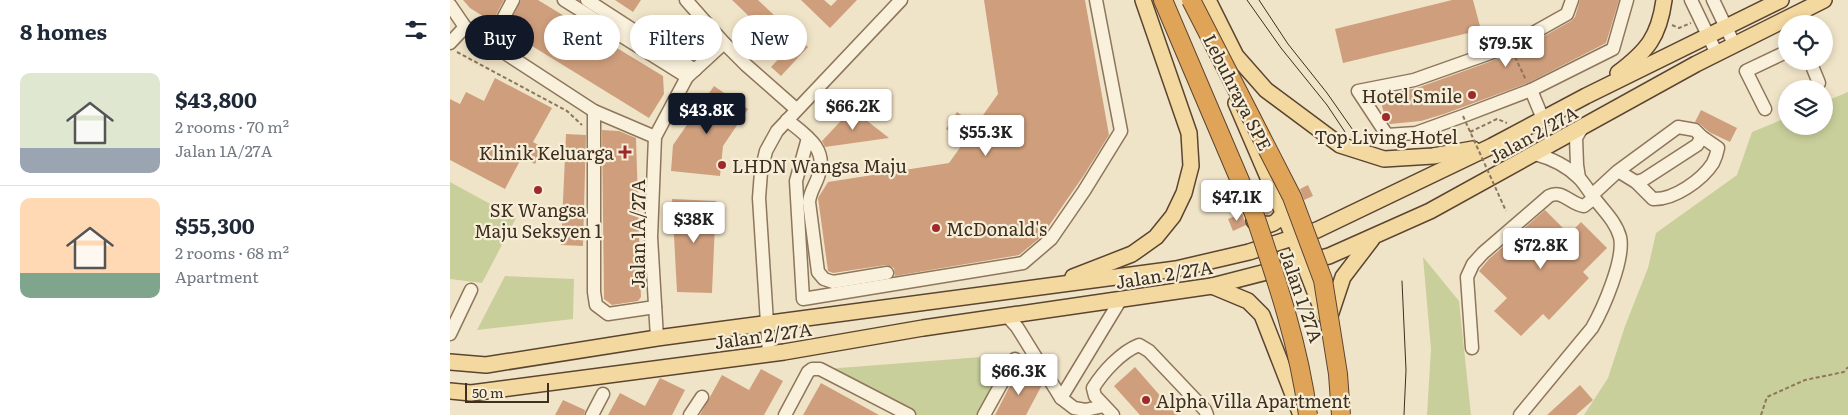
<!DOCTYPE html>
<meta charset="utf-8">
<style>
:root{--surface:#fff;--page:#f6f6f7;--text:#1f2937;--muted:#747a83;--line:#e0e1e3;--accent:#111827}
body{margin:0;font-family:Literata,serif;background:var(--page);color:var(--text);height:100vh;display:flex;flex-direction:column;font-size:19px;white-space:nowrap}
*{box-sizing:border-box;margin:0}
p{font-size:16px;color:var(--muted)}
.icon{flex:none;width:28px;height:28px;fill:none;stroke:currentColor;stroke-width:2;stroke-linecap:round;stroke-linejoin:round}
.map{position:relative;flex:1;overflow:hidden}
.details{display:flex;flex-direction:column;background:var(--surface);width:450px}
.details>*{flex:none}
.top-card{position:absolute;left:15px;top:15px;width:475px;height:45px;display:flex;gap:10px}
.tools{position:absolute;left:1328px;top:15px;display:grid;gap:10px}
.tools a{display:grid;place-items:center;width:55px;height:55px;border-radius:50%;background:var(--surface);box-shadow:0 2px 8px #0003;font-size:25px}
.scale{position:absolute;left:15px;bottom:12px;width:84px;box-sizing:border-box;padding-left:5px;border:2px solid #3d2e20;border-top:0;font-size:14px;line-height:18px;white-space:nowrap;color:#3d2e20;-webkit-text-stroke:4px #f7eed8;paint-order:stroke}
.price{position:absolute;translate:-50% -42px;padding:0 11px;border-radius:5px;background:#fff;color:#222;font-size:16px;line-height:32px;filter:drop-shadow(0 1px 2px #0008)}
.price::after{content:'';position:absolute;left:50%;top:30px;width:15px;height:11px;margin-left:-8px;background:inherit;clip-path:polygon(0 0,100% 0,50% 100%)}
.price.on{background:var(--accent);color:#fff}
ul{padding:0;list-style:none}
li{display:flex;align-items:center;gap:15px;height:125px;padding:0 20px}
li+li{border-top:1px solid var(--line)}
li span{display:grid;place-items:center;flex:none;width:140px;height:100px;border-radius:10px;color:#555}
li>.icon{margin-inline-start:auto}
span .icon{width:60px;height:60px;fill:#fffc;stroke-width:1}
li b{font-size:21px}
h2{display:flex;justify-content:space-between;align-items:center;height:60px;padding:0 20px;font-size:21px}
.chip{padding:0 18px;border-radius:22px;background:var(--surface);box-shadow:0 2px 8px #0003;font-size:18px;line-height:45px}
.chip.on{background:var(--accent);color:#fff}
main{display:flex;flex:1;min-height:0}
.map>svg:first-child{display:block}
</style>
<main>
<section class="details">
<h2>8 homes<svg class="icon" aria-label="filters" viewBox="0 0 24 24"><path d="M4 7h16M4 17h16"/><circle cx="9" cy="7" r="2"/><circle cx="15" cy="17" r="2"/></svg></h2>
<ul>
<li><span style="background:linear-gradient(#dfe7d0 75%,#9aa5b1 0)"><svg class="icon" aria-label="home" viewBox="0 0 24 24"><path d="M3 11l9-7 9 7M6 9v11h12V9"/></svg></span><div><b>$43,800</b><p>2 rooms · 70 m²</p><p>Jalan 1A/27A</p></div></li>
<li><span style="background:linear-gradient(#ffd9b3 75%,#7fa58c 0)"><svg class="icon" aria-label="home" viewBox="0 0 24 24"><path d="M3 11l9-7 9 7M6 9v11h12V9"/></svg></span><div><b>$55,300</b><p>2 rooms · 68 m²</p><p>Apartment</p></div></li>
</ul>
</section>
<div class="map">
<svg width="1398" height="415" viewBox="0 0 1398 415">
<rect width="100%" height="100%" fill="#f0e4c8"/>
<g fill="#c9cf9b">
<path d="M1398 92V415H1134L1158 378 1175 326 1198 268 1206 233 1287 175 1302 132 1336 118V126H1374V102Z"/>
<path d="M0 182 66 218 32 283 0 279Z"/>
<path d="M973 257 1009 301 1021 415H977L981 349Z"/>
<path d="M55 276 124 279 123 319 27 330Z"/>
<path d="M557 355 529 415H465L376 369Z"/>
</g>
<g fill="#cf9f7d">
<path d="M13 0H54L42 22 20 8Z"/>
<path d="M71 0H88L213 76 214 94 199 118 56 30Z"/>
<path d="M165 0H191L183 12Z"/>
<path d="M282 0H308L358 47 331 76 321 67 337 50 316 29 299 47 289 37 304 21Z"/>
<path d="M351 0H374L381 6 387 0H407L380 28Z"/>
<path d="M534 0H635L659 135 634 175 591 237 569 255 445 276 444 268 436 265 383 273 378 271 368 198 378 182 499 163 514 142 496 129 507 112 526 125 548 94Z"/>
<path d="M1002 0H1023L1031 30 893 63 885 29Z"/>
<path d="M1130 0H1169L1156 43 1078 83 994 114 971 121 940 124 935 117 929 95 967 88 1064 53 1121 21 1125 17Z"/>
<path d="M45 78 102 108 83 142 94 148 85 164 72 157 55 189 0 160V99L10 104 16 92 34 101Z"/>
<path d="M264 86 298 109 273 146 270 176 221 171 223 145Z"/>
<path d="M402 109 439 138 375 147 372 141Z"/>
<path d="M1251 110 1287 128 1280 142 1259 132 1250 124 1245 122Z"/>
<path d="M152 130 169 131 186 138 191 297 188 301 162 305 154 299Z"/>
<path d="M116 134 136 135 133 246 111 245Z"/>
<path d="M858 185 863 196 854 200 850 189Z"/>
<path d="M222 199 266 201 262 293 227 292Z"/>
<path d="M818 202 822 212 818 215H816L812 205Z"/>
<path d="M1095 210 1119 234 1131 222 1157 248 1133 272 1139 278 1099 320 1093 314 1071 336 1044 311 1057 298 1029 271 1039 259Z"/>
<path d="M792 213 796 225 783 231 778 219Z"/>
<path d="M685 367 727 415H690L664 386Z"/>
<path d="M311 369 333 381 314 415H250L272 375 299 390Z"/>
<path d="M567 372 592 385 576 415H545Z"/>
<path d="M210 378 235 390 222 415H158L170 393 195 406Z"/>
<path d="M371 383 429 415H353Z"/>
<path d="M1130 385 1143 400 1126 415H1097Z"/>
<path d="M113 400 135 410 134 415H105Z"/>
</g>
<g fill="none" stroke-linecap="round" stroke-linejoin="round">
<g stroke="#8d765c" stroke-width="15">
<g id="minor">
<path d="M114 0 237 77"/>
<path d="M137 0 245 70"/>
<path d="M236 0 274 43"/>
<path d="M1122 0 1117 14 1060 46 964 80 908 91 937 135 966 133 1013 116 1081 90 1163 49 1177 0"/>
<path d="M1241 0 1267 54"/>
<path d="M1263 0 1284 44"/>
<path d="M0 5 15 27 144 111 205 137"/>
<path d="M0 43 15 27"/>
<path d="M40 43 63 0"/>
<path d="M1360 61 1369 83"/>
<path d="M1081 90 1093 119"/>
<path d="M1315 109 1296 71 1336 52"/>
<path d="M144 111V292L146 305 158 314 205 307"/>
<path d="M337 120C356 135 379 149 368 177 365 186 360 192 359 202L368 272 374 279 383 282 437 273"/>
<path d="M358 138 346 181 353 299 573 263 601 239 634 191 671 131 646 0"/>
<path d="M1129 178 1127 165 1126 138 1132 128"/>
<path d="M1186 182 1193 180 1247 145 1252 137"/>
<path d="M1142 195 1168 171 1228 127 1245 130 1252 137 1268 148C1267 153 1265 159 1263 163 1252 180 1224 200 1203 199L1186 182 1168 171"/>
<path d="M557 316 567 327 611 398 624 408 635 410 654 406"/>
<path d="M0 334 21 290"/>
<path d="M207 338 201 237 205 137 237 77 274 43 296 65 346 109"/>
<path d="M1022 348 1017 277 1023 264 1033 253 1099 196C1112 189 1120 204 1134 206L1144 198"/>
<path d="M319 354 309 198 311 172 316 151 327 131 451 0"/>
<path d="M611 398 671 299"/>
<path d="M142 415 153 394"/>
<path d="M240 415 252 397"/>
<path d="M335 415 358 372 362 369H370L459 415"/>
<path d="M534 415 565 359"/>
<path d="M663 415 645 396 643 388C653 372 671 352 689 345L699 351 755 410 757 415"/>
<path d="M1070 415 1142 328C1153 309 1175 259 1170 237 1166 222 1154 211 1145 199 1139 192 1135 184 1129 178 1117 166 1100 158 1085 154"/>
</g>
</g>
<g stroke="#5b4430" stroke-width="18">
<g id="major">
<path d="M758 0 786 56 816 90 890 145 934 159 983 156 1023 149"/>
<path d="M1168 73C1197 51 1209 37 1214 0"/>
<path d="M786 103 844 238 874 315"/>
<path d="M804 221C819 226 824 227 833 213"/>
<path d="M623 277 682 254 706 237 723 216 734 193 741 166 739 133 693 0"/>
<path d="M762 286 798 301 812 315 851 415"/>
<path d="M879 319 893 277 922 239"/>
<path d="M0 362 36 365 207 338 726 269 799 252 867 230 1042 146 1136 96 1331 0"/>
<path d="M0 391 21 393 334 352 473 328 762 286 879 256 980 211 1246 64 1374 0"/>
</g>
</g>
<g stroke="#5b4430" stroke-width="20">
<path id="highway" d="M713 0 805 216"/>
</g>
<g stroke="#8d765c" stroke-width="2" stroke-dasharray="4 2.5" stroke-linecap="butt">
<path d="M1222 25 1229 28 1241 23"/>
<path d="M7 52 117 111 132 125"/>
<path d="M1065 57 1076 80"/>
<path d="M1020 132 1047 119 1057 123"/>
<path d="M1311 415 1317 397 1355 380 1394 372 1398 367"/>
</g>
<use href="#minor" stroke="#faf1dc" stroke-width="12"/>
<use href="#major" stroke="#f3d9a0" stroke-width="15"/>
<use href="#highway" stroke="#e0a458" stroke-width="18"/>
<g stroke="#3d2e20" stroke-width="1">
<path d="M797 0 831 48 877 105 895 132"/>
<path d="M809 0 838 44 877 93 905 133"/>
<path d="M952 281 956 370 954 415"/>
</g>
<g stroke="#5b4430" stroke-width="20" stroke-linecap="butt">
<g id="highway-bridge">
<path d="M741 0 842 197 873 280 888 374 891 415"/>
<path d="M805 216C827 281 849 346 858 415"/>
</g>
</g>
<path stroke="#8d765c" stroke-width="2" stroke-dasharray="4 2.5" stroke-linecap="butt" d="M1013 116 1056 211"/>
<use href="#highway-bridge" stroke="#e0a458" stroke-width="18"/>
</g>
<g fill="#9e2a2b" stroke="#f7eed8" stroke-width="2">
<circle cx="1022" cy="95" r="5"/>
<circle cx="936" cy="117" r="5"/>
<path d="M172.5 144.5h5v5h5v5h-5v5h-5v-5h-5v-5h5z"/>
<circle cx="272" cy="165" r="5"/>
<circle cx="88" cy="190" r="5"/>
<circle cx="486" cy="228" r="5"/>
<circle cx="696" cy="400" r="5"/>
</g>
<g text-anchor="middle" dominant-baseline="central" stroke-width="4.5" stroke-linejoin="round" paint-order="stroke">
<g font-size="18" fill="#3d2e20" stroke="#f7eed8">
<text transform="translate(788 92) rotate(63)">Lebuhraya SPE</text>
<text transform="translate(1083 134) rotate(-29)">Jalan 2/27A</text>
<text transform="translate(187 234) rotate(-90)">Jalan 1A/27A</text>
<text transform="translate(714 274) rotate(-9)">Jalan 2/27A</text>
<text transform="translate(852 296) rotate(71)">Jalan 1/27A</text>
<text transform="translate(313 335) rotate(-8)">Jalan 2/27A</text>
</g>
<g font-size="18" fill="#3d2e20" stroke="#f7eed8" text-anchor="start">
<text x="1012" y="95" text-anchor="end">Hotel Smile</text>
<text x="936" y="136" text-anchor="middle">Top Living Hotel</text>
<text x="164" y="152" text-anchor="end">Klinik Keluarga</text>
<text x="282" y="165">LHDN Wangsa Maju</text>
<text x="88" y="209" text-anchor="middle">SK Wangsa<tspan x="88" dy="21">Maju Seksyen 1</tspan></text>
<text x="496" y="228">McDonald's</text>
<text x="706" y="400">Alpha Villa Apartment</text>
</g>
</g>
</svg>
<div class="tools">
<a><svg class="icon" aria-label="locate" viewBox="0 0 24 24"><circle cx="12" cy="12" r="6"/><path d="M12 2v4M12 18v4M2 12h4M18 12h4"/></svg></a>
<a><svg class="icon" aria-label="layers" viewBox="0 0 24 24"><path d="M12 4l9 5-9 5-9-5zM3 14l9 5 9-5"/></svg></a>
</div>
<div class="scale">50 m</div>
<b class="price" style="left:1056px;top:68px">$79.5K</b>
<b class="price" style="left:403px;top:131px">$66.2K</b>
<b class="price on" style="left:257px;top:135px">$43.8K</b>
<b class="price" style="left:536px;top:157px">$55.3K</b>
<b class="price" style="left:787px;top:222px">$47.1K</b>
<b class="price" style="left:244px;top:244px">$38K</b>
<b class="price" style="left:1091px;top:270px">$72.8K</b>
<b class="price" style="left:569px;top:396px">$66.3K</b>
<div class="top-card">
<a class="chip on">Buy</a>
<a class="chip">Rent</a>
<a class="chip">Filters</a>
<a class="chip">New</a>
</div>
</div>
</main>
